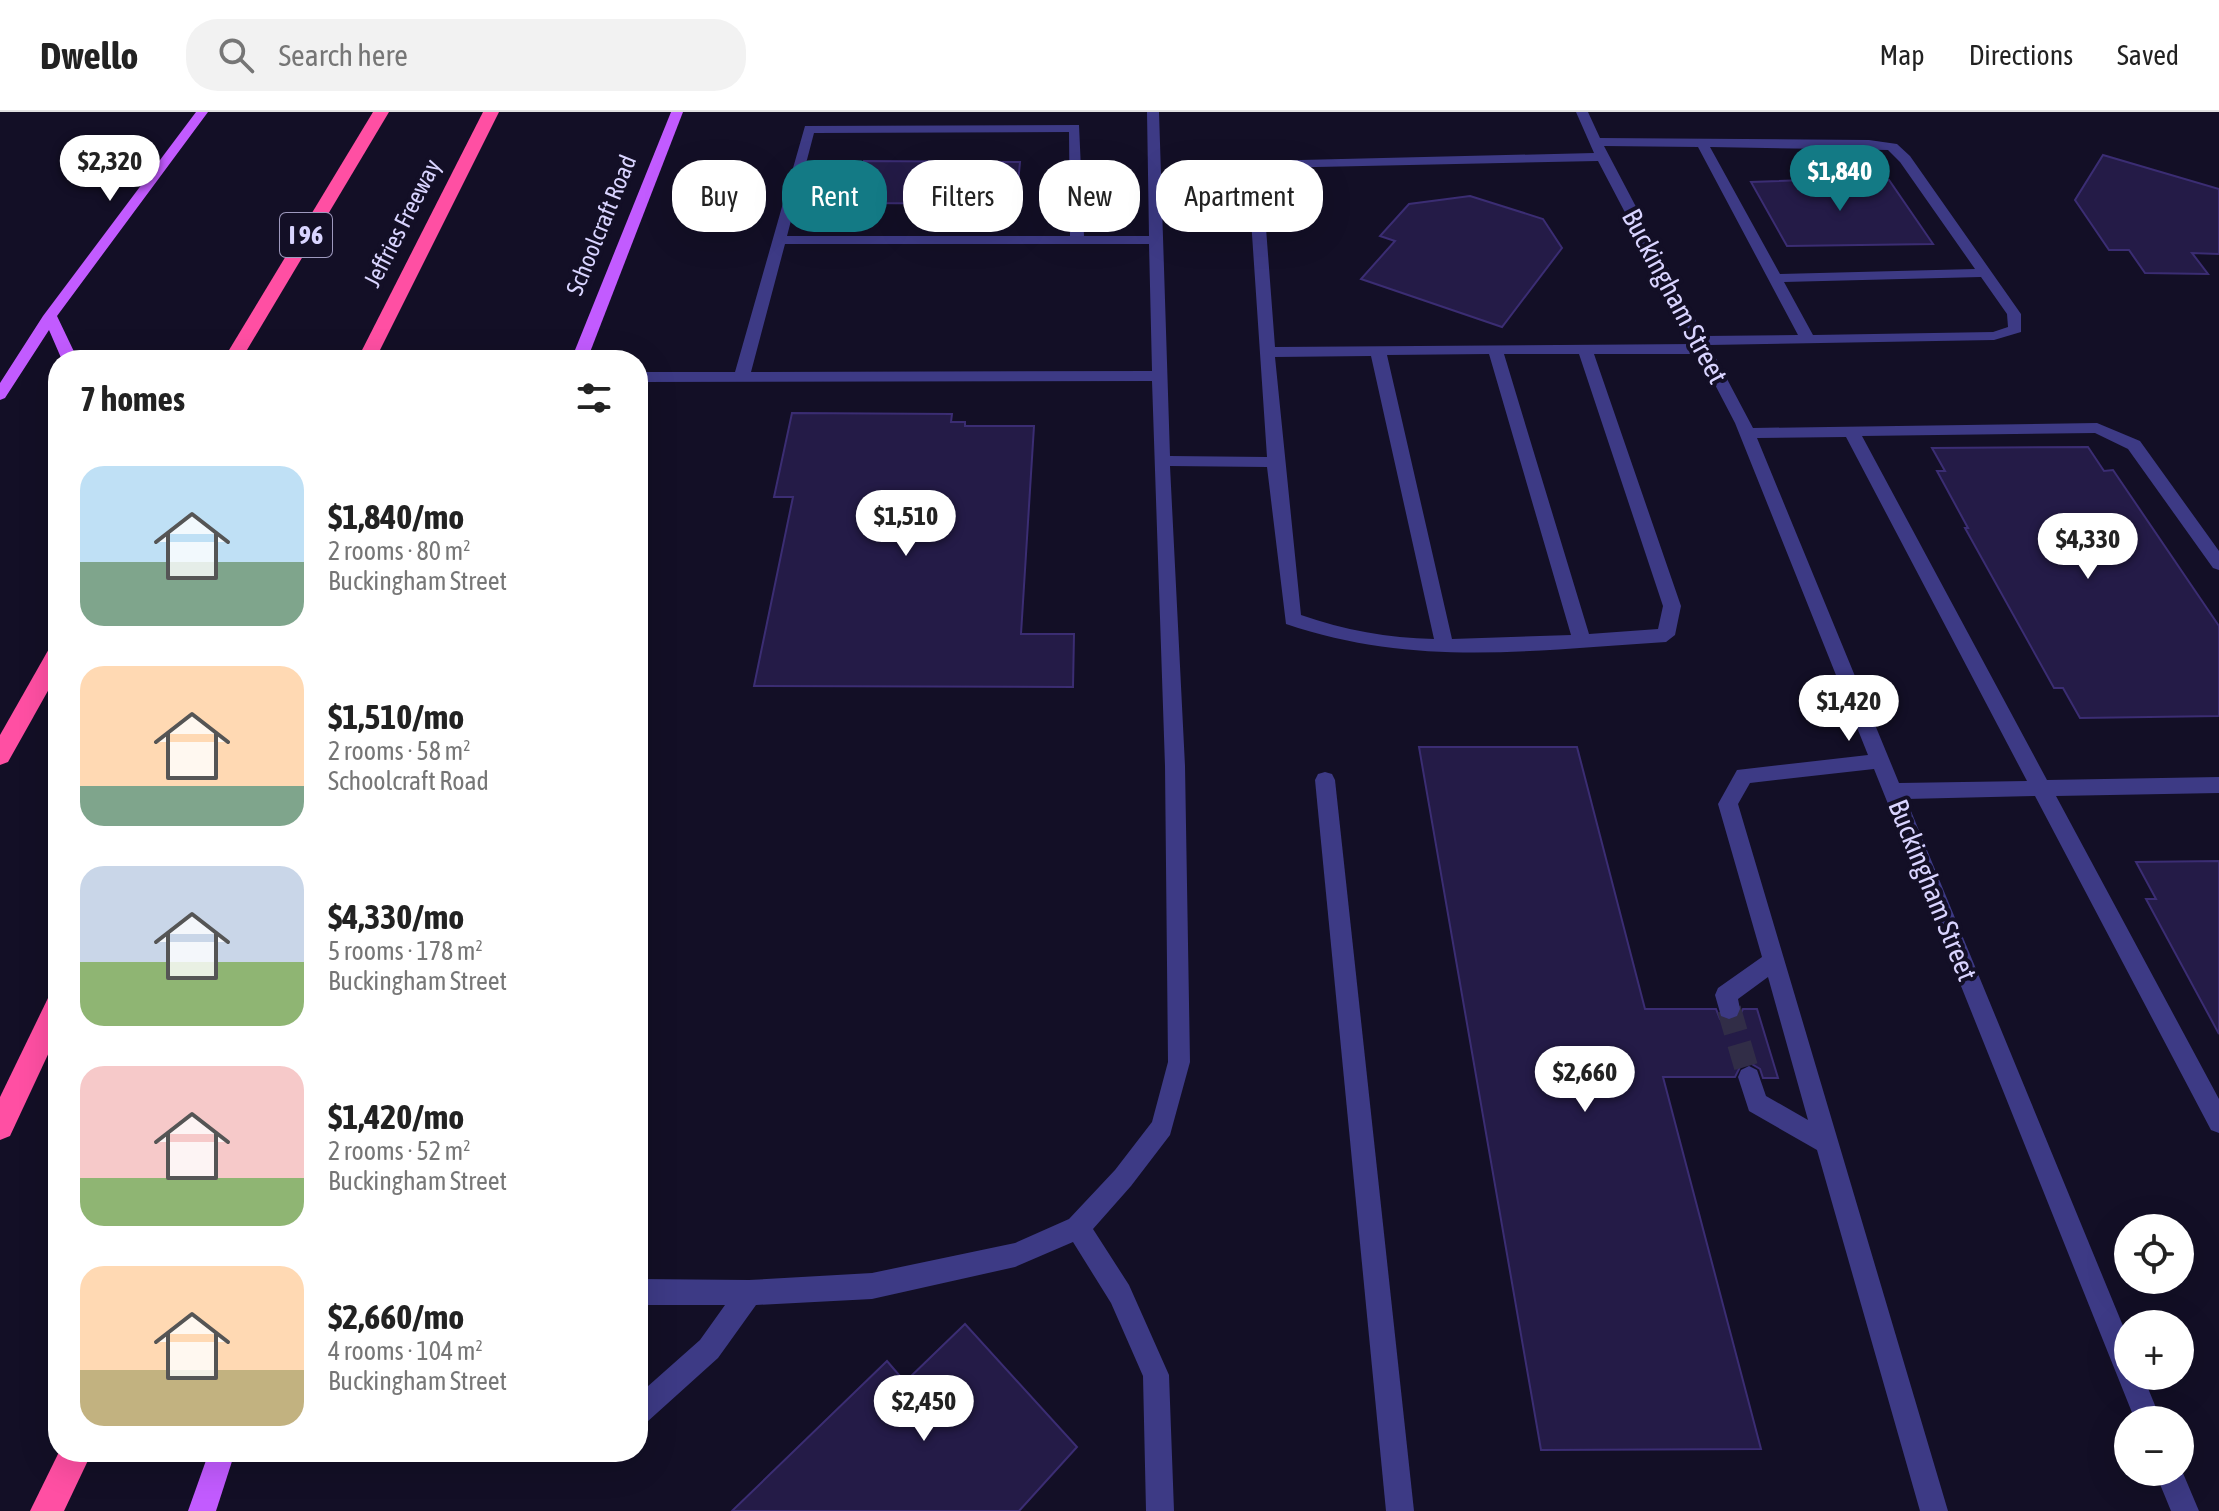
<!DOCTYPE html>
<meta charset="utf-8">
<style>
:root{--surface:#fff;--page:#f2f2f2;--text:#222;--muted:#767676;--line:#e0e0e0;--accent:#137a85}
body{margin:0;font-family:"Asap Condensed",sans-serif;background:var(--page);color:var(--text);height:100vh;display:flex;flex-direction:column;font-size:30px;white-space:nowrap}
*{box-sizing:border-box;margin:0}
p{font-size:26px;color:var(--muted)}
.icon{flex:none;width:44px;height:44px;fill:none;stroke:currentColor;stroke-width:2;stroke-linecap:round;stroke-linejoin:round}
.map{position:relative;flex:1;overflow:hidden}
.sheet{position:absolute;left:48px;top:238px;width:600px;height:1112px;display:flex;flex-direction:column;background:var(--surface);border-radius:32px;box-shadow:0 8px 32px #0002}
.sheet>*{flex:none}
.guide{position:absolute;left:672px;top:48px;width:760px;height:72px;display:flex;gap:16px}
.tools{position:absolute;left:2114px;top:1102px;display:grid;gap:16px}
.tools a{display:grid;place-items:center;width:80px;height:80px;border-radius:50%;background:var(--surface);box-shadow:0 8px 32px #0002;font-size:40px}
.price{position:absolute;translate:-50% -68px;padding:0 18px;border-radius:28px;background:#fff;color:#222;font-size:26px;line-height:52px;filter:drop-shadow(0 2px 4px #0008)}
.price::after{content:'';position:absolute;left:50%;top:48px;width:24px;height:18px;margin-left:-12px;background:inherit;clip-path:polygon(0 0,100% 0,50% 100%)}
.price.selected{background:var(--accent);color:#fff}
ul{padding:0;list-style:none}
li{display:flex;align-items:center;gap:24px;height:200px;padding:0 32px}
li span{display:grid;place-items:center;flex:none;width:224px;height:160px;border-radius:24px;color:#555}
li>.icon{margin-inline-start:auto}
span .icon{width:96px;height:96px;fill:#fffc;stroke-width:1}
li b{font-size:34px}
h2{display:flex;justify-content:space-between;align-items:center;height:96px;padding:0 32px;font-size:34px}
.tag{padding:0 28px;border-radius:32px;background:var(--surface);box-shadow:0 8px 32px #0002;font-size:28px;line-height:72px}
.tag.selected{background:var(--accent);color:#fff}
header{display:flex;align-items:center;gap:48px;box-sizing:border-box;height:112px;padding:0 40px;background:var(--surface);border-bottom:2px solid var(--line)}
header strong{font-size:38px}
nav{display:flex;gap:44px;margin-inline-start:auto;font-size:28px}
.search{width:560px;height:72px;background:var(--page);display:flex;align-items:center;gap:20px;box-sizing:border-box;padding:0 28px;border-radius:32px;color:var(--muted);font-size:30px}
.map>svg:first-child{display:block}
</style>
<header>
<strong>Dwello</strong>
<div class="search"><svg class="icon" aria-label="search" viewBox="0 0 24 24"><circle cx="10" cy="10" r="6"/><path d="M15 15l6 6"/></svg>Search here</div>
<nav><a>Map</a><a>Directions</a><a>Saved</a></nav>
</header>
<div class="map">
<svg width="2219" height="1399" viewBox="0 0 2219 1399">
<rect width="100%" height="100%" fill="#130f26"/>
<g fill="#241b47" stroke="#3b2d73" stroke-width="2">
<path d="M2103 43 2219 77V142L2192 141 2208 162 2145 161 2129 138H2109L2075 88Z"/>
<path d="M864 49 1020 50 1016 92 855 91Z"/>
<path d="M1858 66 1859 69 1889 68 1933 132 1787 134 1751 70Z"/>
<path d="M1470 84 1543 107 1562 136 1502 215 1361 167 1395 129 1380 124 1409 92Z"/>
<path d="M792 301 952 302 951 310H965V314H1034L1021 522H1074L1073 575 754 574 793 385H774Z"/>
<path d="M2088 335 2104 359 2113 358 2219 514V604L2080 606 2063 576H2054L1965 416H1968L1937 359H1945L1932 336Z"/>
<path d="M1419 635H1577L1645 897H1716L1720 907 1728 910 1738 907 1743 897H1757L1778 966H1763L1760 957 1750 951 1740 955 1735 965H1663L1761 1337 1541 1338Z"/>
<path d="M2219 749V922L2146 787H2156L2136 750Z"/>
<path d="M965 1212 1077 1335 1019 1399H732L887 1249 905 1270Z"/>
</g>
<g fill="none" stroke-linecap="round" stroke-linejoin="round">
<path stroke="#312d47" stroke-width="24" stroke-dasharray="24 12" stroke-linecap="butt" d="M1729 897 1749 965"/>
<g fill="#3d3a85" fill-rule="evenodd">
<path d="M1147 0H1159L1170 344 1267 345 1248 63 1259 49 1594 41 1576 0H1588L1600 26 1869 28 1897 32 1910 44 2021 202V220L1994 228 1709 233 1753 316 2097 311 2140 329 2219 439V458L2213 456 2128 337 2095 321 1862 324 2047 668 2219 665V681L2056 684 2219 987V1021L2211 1018 2035 684 1906 687 2128 1226V1264H2143L2161 1308H2135L1874 657 1750 671 1738 692 1948 1399H1920L1817 1038 1749 999 1738 965 1741 958 1749 954 1757 958 1766 984 1808 1008 1768 865 1738 887 1740 897 1737 904 1729 907 1721 904 1715 883 1718 876 1762 845 1718 692 1737 658 1868 643 1735 311 1699 242H1594L1681 494 1675 523 1666 530C1532 538 1416 556 1286 512L1267 355 1170 354 1185 654 1190 950 1170 1023 1131 1074 1093 1117 1129 1173 1169 1263 1174 1399H1146L1143 1264 1111 1191 1073 1130 1015 1155 872 1187 756 1193 718 1246 647 1310 638 1314V1283L700 1228 725 1193H638V1167L749 1168 872 1161 1015 1131 1069 1107 1115 1058 1152 1010 1168 950 1165 654 1152 269 638 270V260H735L805 14 1079 13 1084 124H1149ZM1069 20 1070 124H787L814 21ZM1604 34 1698 35 1798 223 1704 224ZM1710 35 1888 38 1900 50 1975 157 1780 162ZM1598 49 1694 232 1275 235 1262 63 1268 56ZM785 132H1149L1152 259 751 260ZM1981 165 2007 202 2008 215 1993 220 1813 223 1784 170ZM1489 242 1571 523 1452 527 1387 243ZM1504 242H1579L1663 494 1658 517 1589 522ZM1371 244 1434 527C1388 526 1344 518 1301 503L1275 245ZM1846 325 2027 669 1899 671 1757 326Z"/>
<path d="M1325 660 1332 662 1335 668 1414 1399H1386L1315 668 1318 662Z"/>
<path d="M2180 1354 2199 1399H2171L2155 1360H2180Z"/>
</g>
<g fill="#c25bff" fill-rule="evenodd">
<path d="M196 0H208L57 204 78 248H62L49 218 5 286 0 288V271L43 204Z"/>
<path d="M671 0H683L587 248H571Z"/>
<path d="M209 1340H235L216 1399H188Z"/>
</g>
<g fill="#ff4fa3" fill-rule="evenodd">
<path d="M373 0H389L241 248H223Z"/>
<path d="M483 0H499L375 248H357Z"/>
<path d="M58 533V561L8 650 0 653V623L50 535Z"/>
<path d="M58 880V921L10 1024 0 1028V985L49 884Z"/>
<path d="M59 1340H92L64 1399H30Z"/>
</g>
</g>
<g text-anchor="middle" dominant-baseline="central" stroke-width="8" stroke-linejoin="round" paint-order="stroke">
<g font-size="24" fill="#d9d4ff" stroke="#130f26">
<text transform="translate(402 111) rotate(-63)">Jeffries Freeway</text>
<text transform="translate(601 113) rotate(-68)">Schoolcraft Road</text>
</g>
<rect fill="#130f26" stroke="#9e99be" stroke-width="2" x="280" y="101" width="52" height="44" rx="6"/>
<g font-size="26" font-weight="bold" fill="#d9d4ff">
<text x="306" y="123">I 96</text>
</g>
<g font-size="28" fill="#d9d4ff" stroke="#130f26">
<text transform="translate(1675 184) rotate(62)">Buckingham Street</text>
<text transform="translate(1933 778) rotate(68)">Buckingham Street</text>
</g>
</g>
</svg>
<div class="tools">
<a><svg class="icon" aria-label="locate" viewBox="0 0 24 24"><circle cx="12" cy="12" r="6"/><path d="M12 2v4M12 18v4M2 12h4M18 12h4"/></svg></a>
<a>+</a>
<a>−</a>
</div>
<b class="price" style="left:110px;top:91px">$2,320</b>
<b class="price selected" style="left:1840px;top:101px">$1,840</b>
<b class="price" style="left:906px;top:446px">$1,510</b>
<b class="price" style="left:2088px;top:469px">$4,330</b>
<b class="price" style="left:1849px;top:631px">$1,420</b>
<b class="price" style="left:1585px;top:1002px">$2,660</b>
<b class="price" style="left:924px;top:1331px">$2,450</b>
<div class="guide">
<a class="tag">Buy</a>
<a class="tag selected">Rent</a>
<a class="tag">Filters</a>
<a class="tag">New</a>
<a class="tag">Apartment</a>
</div>
<section class="sheet">
<h2>7 homes<svg class="icon" aria-label="filters" viewBox="0 0 24 24"><path d="M4 7h16M4 17h16"/><circle cx="9" cy="7" r="2"/><circle cx="15" cy="17" r="2"/></svg></h2>
<ul>
<li><span style="background:linear-gradient(#bfe0f5 60%,#7fa58c 0)"><svg class="icon" aria-label="home" viewBox="0 0 24 24"><path d="M3 11l9-7 9 7M6 9v11h12V9"/></svg></span><div><b>$1,840/mo</b><p>2 rooms · 80 m²</p><p>Buckingham Street</p></div></li>
<li><span style="background:linear-gradient(#ffd9b3 75%,#7fa58c 0)"><svg class="icon" aria-label="home" viewBox="0 0 24 24"><path d="M3 11l9-7 9 7M6 9v11h12V9"/></svg></span><div><b>$1,510/mo</b><p>2 rooms · 58 m²</p><p>Schoolcraft Road</p></div></li>
<li><span style="background:linear-gradient(#c9d6e8 60%,#8fb573 0)"><svg class="icon" aria-label="home" viewBox="0 0 24 24"><path d="M3 11l9-7 9 7M6 9v11h12V9"/></svg></span><div><b>$4,330/mo</b><p>5 rooms · 178 m²</p><p>Buckingham Street</p></div></li>
<li><span style="background:linear-gradient(#f6c9c9 70%,#8fb573 0)"><svg class="icon" aria-label="home" viewBox="0 0 24 24"><path d="M3 11l9-7 9 7M6 9v11h12V9"/></svg></span><div><b>$1,420/mo</b><p>2 rooms · 52 m²</p><p>Buckingham Street</p></div></li>
<li><span style="background:linear-gradient(#ffd9b3 65%,#c2b280 0)"><svg class="icon" aria-label="home" viewBox="0 0 24 24"><path d="M3 11l9-7 9 7M6 9v11h12V9"/></svg></span><div><b>$2,660/mo</b><p>4 rooms · 104 m²</p><p>Buckingham Street</p></div></li>
</ul>
</section>
</div>
